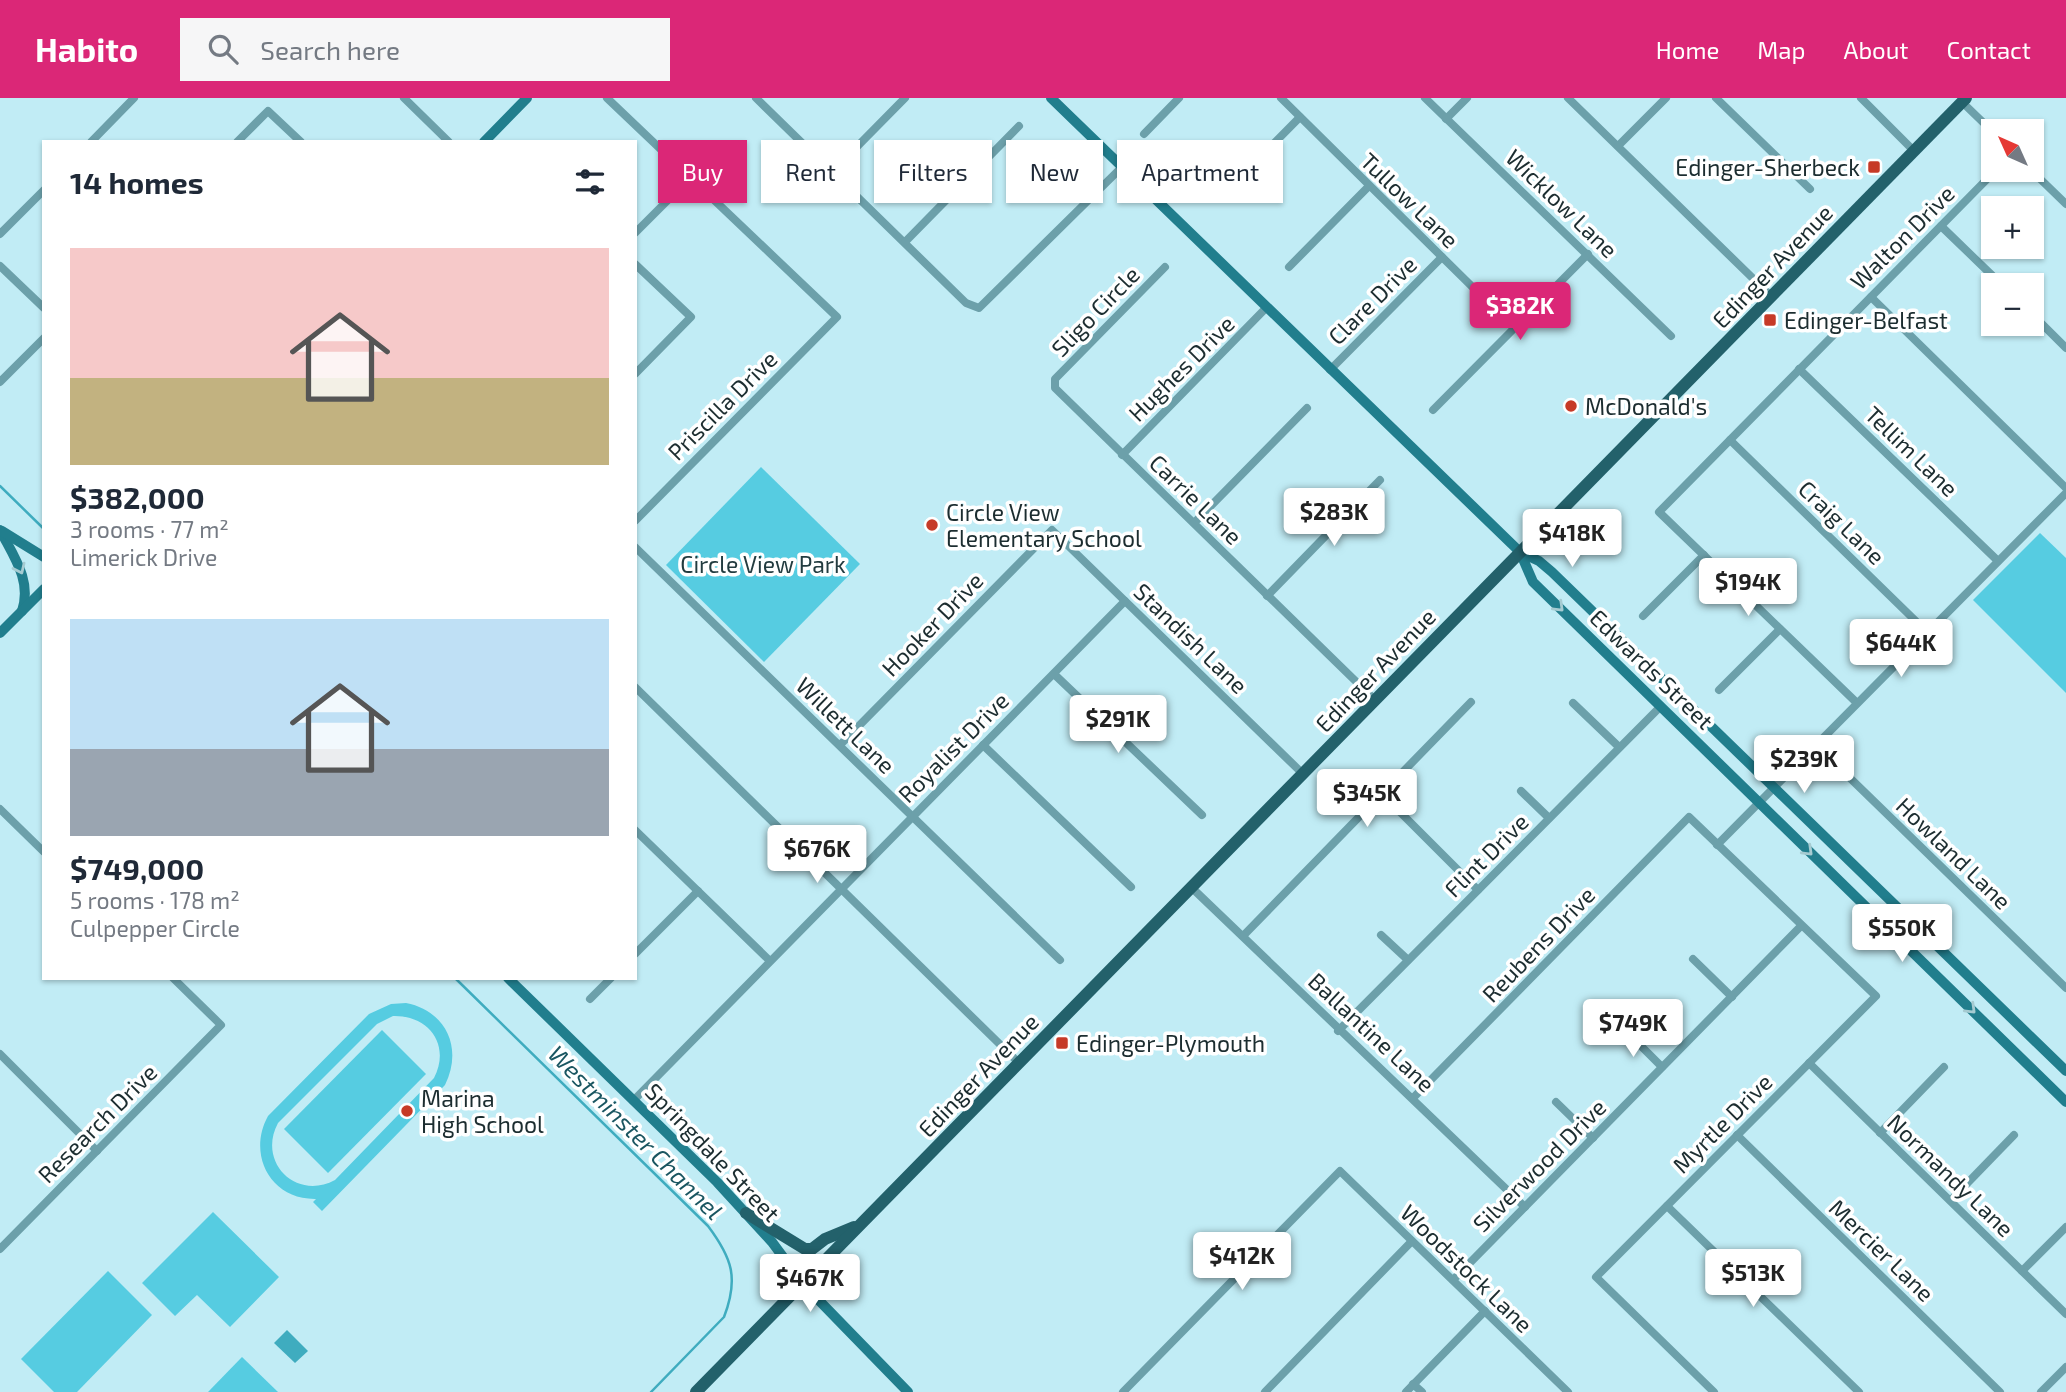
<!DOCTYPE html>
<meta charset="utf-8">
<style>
:root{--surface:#fff;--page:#f6f6f7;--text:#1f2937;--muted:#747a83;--accent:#db2777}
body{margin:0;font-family:"Exo 2",sans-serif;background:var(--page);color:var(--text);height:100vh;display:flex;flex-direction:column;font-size:26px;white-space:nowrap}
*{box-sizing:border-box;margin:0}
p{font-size:23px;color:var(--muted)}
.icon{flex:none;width:38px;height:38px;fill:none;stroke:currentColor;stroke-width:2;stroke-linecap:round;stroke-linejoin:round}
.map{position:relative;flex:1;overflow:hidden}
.side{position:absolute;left:42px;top:42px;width:595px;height:840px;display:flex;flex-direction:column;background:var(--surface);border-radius:0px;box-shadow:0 2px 5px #0004}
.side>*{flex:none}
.top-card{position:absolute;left:658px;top:42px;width:665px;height:63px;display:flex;gap:14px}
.needle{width:46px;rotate:315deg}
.buttons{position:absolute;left:1981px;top:21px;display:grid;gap:14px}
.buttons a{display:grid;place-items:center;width:63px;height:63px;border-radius:0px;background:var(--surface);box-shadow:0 2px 5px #0004;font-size:35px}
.price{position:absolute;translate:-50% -60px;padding:0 16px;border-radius:7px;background:#fff;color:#222;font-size:23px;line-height:46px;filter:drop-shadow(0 2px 4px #0008)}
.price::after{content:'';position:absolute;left:50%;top:42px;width:21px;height:16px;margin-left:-10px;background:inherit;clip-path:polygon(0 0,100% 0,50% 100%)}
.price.current{background:var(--accent);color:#fff}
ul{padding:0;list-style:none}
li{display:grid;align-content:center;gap:14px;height:371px;padding:0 28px}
li span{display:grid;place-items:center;height:217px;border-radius:0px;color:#555}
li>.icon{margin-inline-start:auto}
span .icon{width:126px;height:126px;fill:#fffc;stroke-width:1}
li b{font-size:30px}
h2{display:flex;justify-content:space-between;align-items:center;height:84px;padding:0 28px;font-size:30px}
.tag{padding:0 24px;border-radius:0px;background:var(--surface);box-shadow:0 2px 5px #0004;font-size:24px;line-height:63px}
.tag.current{background:var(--accent);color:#fff}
header{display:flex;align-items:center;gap:42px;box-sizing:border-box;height:98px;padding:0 35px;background:var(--accent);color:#fff}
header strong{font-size:33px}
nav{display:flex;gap:38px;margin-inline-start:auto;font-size:24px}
.search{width:490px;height:63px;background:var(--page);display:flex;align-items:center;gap:18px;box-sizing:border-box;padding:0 24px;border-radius:0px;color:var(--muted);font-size:26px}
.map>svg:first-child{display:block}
</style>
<header>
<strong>Habito</strong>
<div class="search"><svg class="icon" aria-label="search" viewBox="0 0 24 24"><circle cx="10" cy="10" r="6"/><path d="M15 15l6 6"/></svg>Search here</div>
<nav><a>Home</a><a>Map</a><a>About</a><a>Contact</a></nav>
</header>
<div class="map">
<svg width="2066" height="1294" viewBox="0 0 2066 1294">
<rect width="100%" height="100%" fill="#c1ecf5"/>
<g fill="#56cce1" fill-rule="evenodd">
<path d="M761 369 860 466 764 564 666 467Z"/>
<path d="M2040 435 2066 460V595L1973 502Z"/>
<path d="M406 905C447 913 463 951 445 987L322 1113 313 1104 316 1101C270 1102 247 1056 268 1018L369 916 391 906ZM393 918C429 917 451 947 434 980L335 1082C296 1103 257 1064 278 1025L377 926Z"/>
<path d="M382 932 426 976 328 1075 284 1031Z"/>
<path d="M213 1114 279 1179 230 1229 197 1197 175 1218 142 1185Z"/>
<path d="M108 1173 152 1217 77 1294H54L21 1261Z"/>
<path d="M242 1259 278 1294H208Z"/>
</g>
<path fill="#3facbf" d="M287 1232 308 1253 295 1265 274 1245Z"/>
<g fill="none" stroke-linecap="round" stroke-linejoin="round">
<g stroke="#3facbf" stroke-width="2.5">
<path d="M0 388 44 431"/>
<path d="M455 880 708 1128C732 1160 739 1180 724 1219L651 1294"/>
</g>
<g stroke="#6ca0aa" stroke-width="8">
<path d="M404 0 449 44"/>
<path d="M607 0 837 219 635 423"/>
<path d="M756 0 966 205 979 210 1122 69"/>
<path d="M1281 0 1514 230"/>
<path d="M1425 0 1671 238"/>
<path d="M1568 0 1771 198"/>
<path d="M1716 0 1810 91"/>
<path d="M1861 0 1914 53"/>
<path d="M1962 4 1993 34"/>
<path d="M1446 21 1467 0"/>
<path d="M1144 36 1179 0"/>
<path d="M91 44 134 0"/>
<path d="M237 44 268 13 301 44"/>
<path d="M1618 48 1666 0"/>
<path d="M2031 72 2066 106"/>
<path d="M833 73 905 0"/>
<path d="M1220 100 1300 19"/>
<path d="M1941 128 2002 187"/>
<path d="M635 135 690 80"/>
<path d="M0 136 44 92"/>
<path d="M905 144 1019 28"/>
<path d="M635 166 691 219 635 276"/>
<path d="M0 168 44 210"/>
<path d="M1165 169 1055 281V290L1375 602"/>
<path d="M1289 169 1369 88"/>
<path d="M1871 199 2066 390"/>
<path d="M2032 216 2066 250"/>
<path d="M1799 271 1998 463"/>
<path d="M1330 272 1442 159"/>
<path d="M0 284 44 240"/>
<path d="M1433 312 1588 156"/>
<path d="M1730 342 1927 534"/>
<path d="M1122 357 1266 210"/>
<path d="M1194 425 1307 310"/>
<path d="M635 449 1060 862"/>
<path d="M1267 498 1380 382"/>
<path d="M1643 518 1704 457"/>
<path d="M1054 576 1202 717"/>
<path d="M635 589 1019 965"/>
<path d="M1719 592 1780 531"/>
<path d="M1573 605 1619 649"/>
<path d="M1857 605 1659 414 1996 72"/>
<path d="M840 647 1052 432 1303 676"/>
<path d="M983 647 1131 789"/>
<path d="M1816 647 2066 890"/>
<path d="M1521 693 1549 720"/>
<path d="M1382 696 1478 792"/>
<path d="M0 711 44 754"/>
<path d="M635 732 769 862"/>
<path d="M1717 747 2066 395"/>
<path d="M1191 789 1525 1109"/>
<path d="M1381 837 1408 862"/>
<path d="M1243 838 1471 604"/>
<path d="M635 856 698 793"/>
<path d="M1693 861 1732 899"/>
<path d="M590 901 611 880"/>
<path d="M1624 931 1662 969"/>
<path d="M1338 933 1661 608"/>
<path d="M0 956 97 1053"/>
<path d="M1809 965 2066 1216"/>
<path d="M1414 999 1689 719 1876 898 1596 1179 1714 1294"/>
<path d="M633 1003 1125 503"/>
<path d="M1556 1004 1593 1040"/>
<path d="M1880 1035 1944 969"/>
<path d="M1737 1037 2000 1294"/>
<path d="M1951 1102 2014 1037"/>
<path d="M1667 1108 1859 1294"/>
<path d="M0 1151 221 927 173 880"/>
<path d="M2022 1173 2066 1129"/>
<path d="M1453 1182 1800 829"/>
<path d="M1413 1286 1422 1294"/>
<path d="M1123 1294 1340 1073 1568 1294"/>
<path d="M1265 1294 1412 1143"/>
<path d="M1406 1294 1485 1213"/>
<path d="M2041 1294 2066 1269"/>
</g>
<g stroke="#217e8d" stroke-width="10">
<path d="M1051 0 1520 454 1539 463 1552 474 2066 973"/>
<path d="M484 44 527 0"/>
<path d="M0 432C14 459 32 483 22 513"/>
<path d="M2 433 44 459"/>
<path d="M1520 454 1533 484 2066 1004"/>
<path d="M0 535 44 491"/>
<path d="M508 880 717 1084 772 1144 803 1186 908 1294"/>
</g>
<g stroke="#23616b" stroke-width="12">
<path d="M746 1115 805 1151H812L825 1141 854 1129"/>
<path d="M696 1294 1966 0"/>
</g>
</g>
<defs><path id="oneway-chevron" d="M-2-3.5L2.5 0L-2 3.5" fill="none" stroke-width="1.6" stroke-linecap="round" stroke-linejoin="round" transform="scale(1.75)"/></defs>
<g stroke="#a6cbd1">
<use href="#oneway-chevron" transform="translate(20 471) rotate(65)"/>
<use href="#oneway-chevron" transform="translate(1559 509) rotate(44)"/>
<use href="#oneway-chevron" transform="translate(1808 753) rotate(44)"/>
<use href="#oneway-chevron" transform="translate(1971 911) rotate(44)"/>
</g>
<g fill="#c63a27" stroke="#fff" stroke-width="2.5">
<rect x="1867" y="62" width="14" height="14" rx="3.5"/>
<rect x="1763" y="215" width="14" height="14" rx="3.5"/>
<circle cx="1571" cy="308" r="7"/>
<circle cx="932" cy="427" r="7"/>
<rect x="1055" y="938" width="14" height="14" rx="3.5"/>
<circle cx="407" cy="1013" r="7"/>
</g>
<g text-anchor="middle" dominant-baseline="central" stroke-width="7" stroke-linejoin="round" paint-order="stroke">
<g font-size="23" fill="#1c2d30" stroke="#fff" text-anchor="start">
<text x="1860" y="69" text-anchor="end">Edinger-Sherbeck</text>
<text x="1784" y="222">Edinger-Belfast</text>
<text x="1585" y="308">McDonald's</text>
<text x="946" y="414">Circle View<tspan x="946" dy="26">Elementary School</tspan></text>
<text x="1076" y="945">Edinger-Plymouth</text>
<text x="421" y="1000">Marina<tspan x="421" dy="26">High School</tspan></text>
</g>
<g font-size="23" fill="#1c2d30" stroke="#fff">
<text transform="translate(1410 102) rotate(44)">Tullow Lane</text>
<text transform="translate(1562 105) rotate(44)">Wicklow Lane</text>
<text transform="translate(1902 139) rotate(-45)">Walton Drive</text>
<text transform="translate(1772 168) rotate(-46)">Edinger Avenue</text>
<text transform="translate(1372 202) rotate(-45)">Clare Drive</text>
<text transform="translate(1095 213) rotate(-46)">Sligo Circle</text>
<text transform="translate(1181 270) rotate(-45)">Hughes Drive</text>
<text transform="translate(722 307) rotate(-45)">Priscilla Drive</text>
<text transform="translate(1912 353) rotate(44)">Tellim Lane</text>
<text transform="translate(1196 401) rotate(44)">Carrie Lane</text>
<text transform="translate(1842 424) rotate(44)">Craig Lane</text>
<text transform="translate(932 526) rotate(-46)">Hooker Drive</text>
<text transform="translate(1191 540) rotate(44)">Standish Lane</text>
<text transform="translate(1652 571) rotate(44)">Edwards Street</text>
<text transform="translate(1375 572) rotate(-46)">Edinger Avenue</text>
<text transform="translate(846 627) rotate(44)">Willett Lane</text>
<text transform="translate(953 649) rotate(-45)">Royalist Drive</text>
<text transform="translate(1954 755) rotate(44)">Howland Lane</text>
<text transform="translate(1486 757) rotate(-45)">Flint Drive</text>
<text transform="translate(1538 846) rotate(-46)">Reubens Drive</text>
<text transform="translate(1372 934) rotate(43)">Ballantine Lane</text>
<text transform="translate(978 977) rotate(-46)">Edinger Avenue</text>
<text transform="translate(97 1025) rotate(-45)">Research Drive</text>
<text transform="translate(1722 1025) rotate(-45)">Myrtle Drive</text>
<text transform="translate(713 1054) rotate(46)">Springdale Street</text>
<text transform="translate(1539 1067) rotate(-45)">Silverwood Drive</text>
<text transform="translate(1951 1077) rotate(44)">Normandy Lane</text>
<text transform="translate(1882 1152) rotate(44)">Mercier Lane</text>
<text transform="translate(1467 1170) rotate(44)">Woodstock Lane</text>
</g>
<g font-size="23" fill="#233c40" stroke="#fff">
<text x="763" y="466">Circle View Park</text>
</g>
<g font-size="24" font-style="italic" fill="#1a5661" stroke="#fff">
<text transform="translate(636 1034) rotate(45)">Westminster Channel</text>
</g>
</g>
</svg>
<div class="buttons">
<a><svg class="needle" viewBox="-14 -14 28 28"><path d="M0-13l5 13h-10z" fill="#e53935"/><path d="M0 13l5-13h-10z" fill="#747a83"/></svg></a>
<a>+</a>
<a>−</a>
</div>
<b class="price current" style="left:1520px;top:244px">$382K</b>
<b class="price" style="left:1334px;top:450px">$283K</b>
<b class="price" style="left:1572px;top:471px">$418K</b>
<b class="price" style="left:1748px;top:520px">$194K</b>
<b class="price" style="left:1901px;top:581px">$644K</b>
<b class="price" style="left:1118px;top:657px">$291K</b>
<b class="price" style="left:1804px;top:697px">$239K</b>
<b class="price" style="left:1367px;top:731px">$345K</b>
<b class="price" style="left:817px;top:787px">$676K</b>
<b class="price" style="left:1902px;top:866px">$550K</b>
<b class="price" style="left:1633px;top:961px">$749K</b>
<b class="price" style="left:1242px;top:1194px">$412K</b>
<b class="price" style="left:1753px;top:1211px">$513K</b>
<b class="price" style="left:810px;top:1216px">$467K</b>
<div class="top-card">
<a class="tag current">Buy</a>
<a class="tag">Rent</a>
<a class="tag">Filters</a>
<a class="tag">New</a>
<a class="tag">Apartment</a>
</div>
<section class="side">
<h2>14 homes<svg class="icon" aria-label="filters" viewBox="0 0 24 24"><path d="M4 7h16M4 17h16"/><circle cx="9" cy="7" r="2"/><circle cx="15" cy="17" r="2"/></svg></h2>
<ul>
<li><span style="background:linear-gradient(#f6c9c9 60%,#c2b280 0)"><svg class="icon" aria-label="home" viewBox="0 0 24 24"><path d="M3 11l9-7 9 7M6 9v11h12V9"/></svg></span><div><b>$382,000</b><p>3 rooms · 77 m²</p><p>Limerick Drive</p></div></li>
<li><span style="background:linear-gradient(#bfe0f5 60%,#9aa5b1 0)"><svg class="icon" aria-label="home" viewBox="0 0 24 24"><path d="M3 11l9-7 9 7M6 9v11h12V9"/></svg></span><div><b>$749,000</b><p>5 rooms · 178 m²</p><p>Culpepper Circle</p></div></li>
</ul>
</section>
</div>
